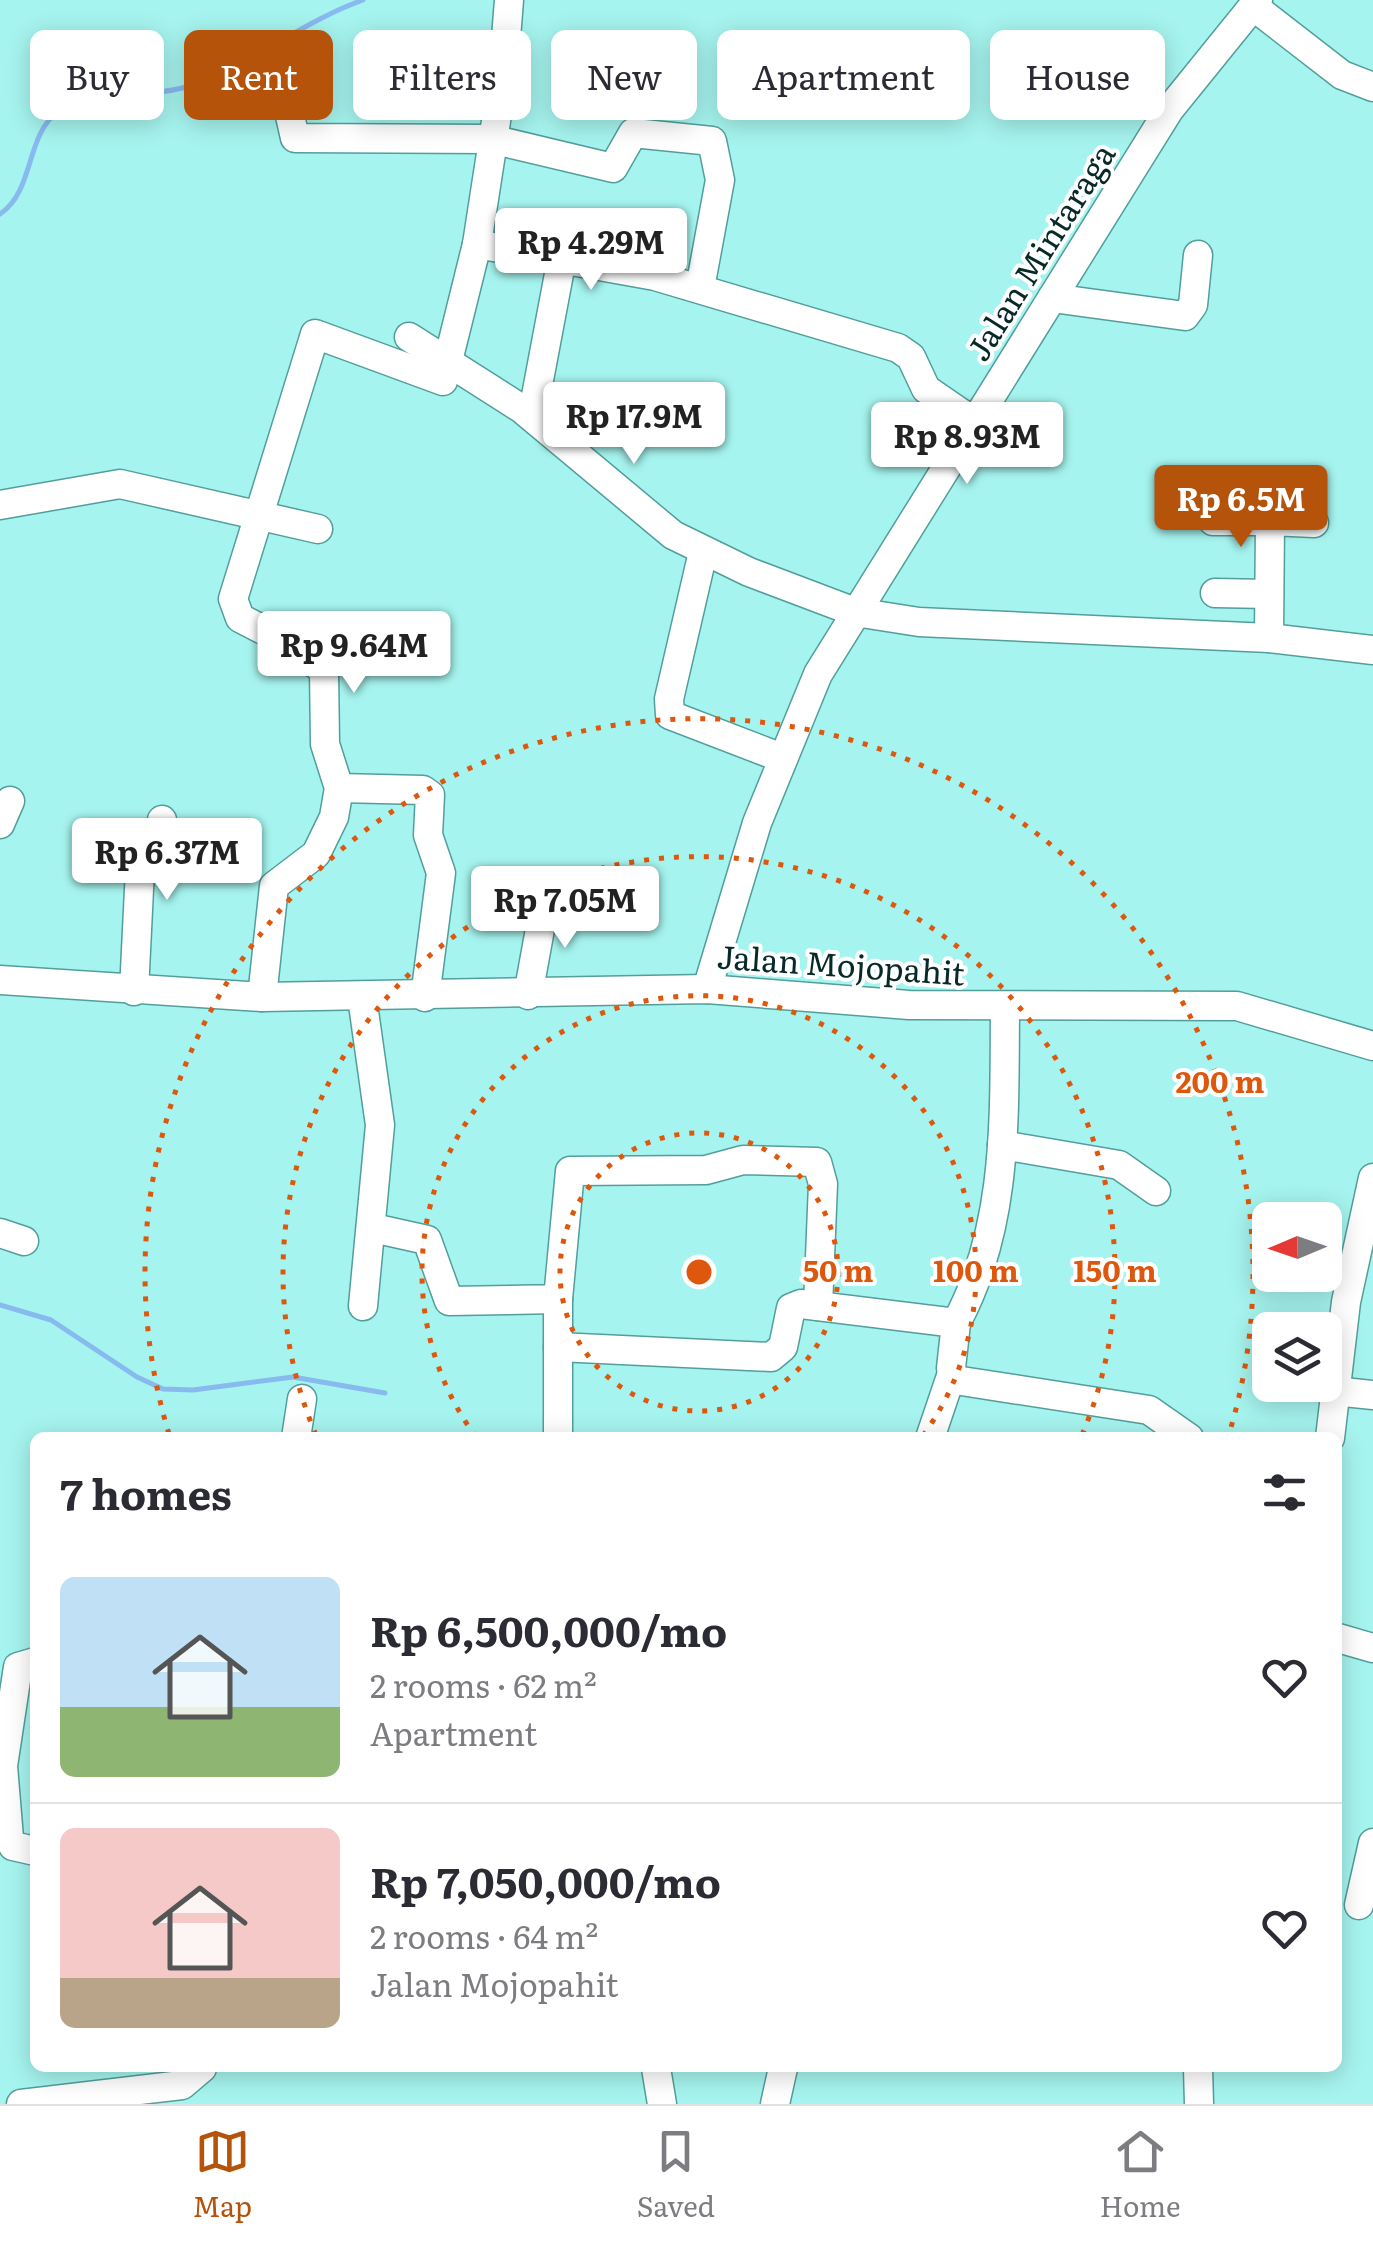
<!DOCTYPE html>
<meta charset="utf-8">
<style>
:root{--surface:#fff;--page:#f7f7f7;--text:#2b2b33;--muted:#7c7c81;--line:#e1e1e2;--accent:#b45309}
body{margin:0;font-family:Literata,serif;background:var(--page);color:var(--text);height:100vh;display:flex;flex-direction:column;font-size:38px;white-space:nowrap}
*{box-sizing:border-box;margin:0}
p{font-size:32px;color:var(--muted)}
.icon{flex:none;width:55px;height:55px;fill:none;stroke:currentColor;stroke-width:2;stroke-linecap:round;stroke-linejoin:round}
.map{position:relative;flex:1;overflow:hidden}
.side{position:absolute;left:30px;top:1432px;width:1312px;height:640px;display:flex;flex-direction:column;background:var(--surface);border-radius:15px;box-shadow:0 5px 25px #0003}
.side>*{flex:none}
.hud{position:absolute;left:30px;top:30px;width:1315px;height:90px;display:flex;gap:20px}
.needle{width:65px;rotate:268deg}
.fabs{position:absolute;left:1252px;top:1202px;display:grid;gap:20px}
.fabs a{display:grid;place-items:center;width:90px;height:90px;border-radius:15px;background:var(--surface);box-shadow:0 5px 25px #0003;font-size:50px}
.price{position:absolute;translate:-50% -85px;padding:0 22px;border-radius:10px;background:#fff;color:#222;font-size:32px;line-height:65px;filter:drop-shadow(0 2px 5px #0008)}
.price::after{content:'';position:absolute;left:50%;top:60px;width:30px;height:22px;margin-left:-15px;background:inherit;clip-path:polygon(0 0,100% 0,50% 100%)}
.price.active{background:var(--accent);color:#fff}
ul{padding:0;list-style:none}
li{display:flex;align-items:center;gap:30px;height:250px;padding:0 30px}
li+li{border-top:2px solid var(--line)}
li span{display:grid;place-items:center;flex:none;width:280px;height:200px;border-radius:15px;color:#555}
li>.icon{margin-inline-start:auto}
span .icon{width:120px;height:120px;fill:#fffc;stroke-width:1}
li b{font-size:42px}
h2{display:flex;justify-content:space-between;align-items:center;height:120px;padding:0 30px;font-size:42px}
.chip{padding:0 35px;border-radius:15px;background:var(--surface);box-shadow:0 5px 25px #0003;font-size:35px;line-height:90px}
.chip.active{background:var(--accent);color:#fff}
.tabs{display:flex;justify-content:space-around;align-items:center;height:140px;border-top:2px solid var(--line);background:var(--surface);font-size:28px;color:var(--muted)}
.tabs a{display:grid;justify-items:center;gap:5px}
.tabs .active{color:var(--accent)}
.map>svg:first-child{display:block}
</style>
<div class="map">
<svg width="1373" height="2104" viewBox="0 0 1373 2104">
<rect width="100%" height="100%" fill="#a6f4ef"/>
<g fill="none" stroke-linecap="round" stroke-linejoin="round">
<g stroke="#88b9ef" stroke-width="5">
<path d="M0 214C35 191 25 134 59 111 82 95 153 97 186 87 249 67 299 23 363 0"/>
<path d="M0 1305 51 1320 137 1377 163 1389 193 1390 293 1377 385 1393"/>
</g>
<g stroke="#529e9b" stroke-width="31">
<g id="minor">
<path d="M1253 6 1342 75 1373 87"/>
<path d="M259 72 281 76 295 138 491 139 613 168 633 133 712 141 720 180 700 288"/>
<path d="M477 244 503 76 509 0"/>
<path d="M1052 298 1185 316 1193 305 1198 255"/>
<path d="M409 337 522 409 673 535 749 572 855 612 919 622 1269 638 1373 650"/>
<path d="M532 417 562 258"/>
<path d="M0 505 120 484 318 529"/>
<path d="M1213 521H1270"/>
<path d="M703 552 669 699 670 715 782 758"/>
<path d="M1215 593 1269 594"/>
<path d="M1269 638 1270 521 1314 523"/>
<path d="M339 788 423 790 430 795 428 835 441 873 425 997"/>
<path d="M0 824 10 801"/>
<path d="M0 980 262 997 707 989 909 1005 1237 1006 1373 1046"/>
<path d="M707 989 757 823 818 674 1169 110 1258 0"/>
<path d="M134 991 140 869 159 857 162 820"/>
<path d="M528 995 546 896"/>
<path d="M262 997 274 886 316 854 334 817 339 788 325 744 324 670 277 637 240 618 233 599 315 334 443 381 477 244 655 276 898 348 911 357 926 389 974 422"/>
<path d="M362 997 380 1125 363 1306"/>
<path d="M1002 1145 1119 1165 1156 1191"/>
<path d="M373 1228 427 1240 449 1301 558 1299 570 1171 706 1170 743 1160 817 1162 823 1184 818 1306"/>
<path d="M0 1233 24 1241"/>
<path d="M558 1299V1347L771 1357 783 1347 791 1308 801 1304 956 1323 951 1368 955 1380 1149 1410 1189 1438"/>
<path d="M956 1323C1009 1226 1004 1115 1005 1008"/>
<path d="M1334 1391 1373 1395"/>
<path d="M296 1438 302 1399"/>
<path d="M558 1438V1347"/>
<path d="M930 1438 951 1376"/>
<path d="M1330 1438 1346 1302 1373 1178"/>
<path d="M1338 1638 1373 1648"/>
<path d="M35 1662 18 1667 3 1766 9 1838 13 1846 35 1851"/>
<path d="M1359 1905 1373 1843"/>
<path d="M656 2068 662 2104"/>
<path d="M1198 2068 1199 2104"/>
<path d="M21 2104 182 2085 202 2068"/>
<path d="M775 2104 783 2068"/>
</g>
</g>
<use href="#minor" stroke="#fff" stroke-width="28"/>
</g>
<g fill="none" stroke="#dd570d" stroke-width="5" stroke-dasharray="5 10">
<circle cx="699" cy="1272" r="139"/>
<path d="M476 1437A277 277 0 1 1 922 1437"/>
<path d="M316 1435A416 416 0 1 1 1082 1435"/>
<path d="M169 1434A554 554 0 1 1 1229 1434"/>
</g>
<g text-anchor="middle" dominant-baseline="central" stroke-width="8" stroke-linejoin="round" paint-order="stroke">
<g font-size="32" fill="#072927" stroke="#fff">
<text transform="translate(1039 251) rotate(-58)">Jalan Mintaraga</text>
<text transform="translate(841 963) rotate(4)">Jalan Mojopahit</text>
</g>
</g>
<circle cx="699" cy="1272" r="15" fill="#dd570d" stroke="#fff" stroke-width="5"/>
<g font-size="30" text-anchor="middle" font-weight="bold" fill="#dd570d" stroke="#fff" stroke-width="8" stroke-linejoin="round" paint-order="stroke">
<text x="1220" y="1093">200 m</text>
<text x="838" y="1282">50 m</text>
<text x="976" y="1282">100 m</text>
<text x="1115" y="1282">150 m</text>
</g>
</svg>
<div class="fabs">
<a><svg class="needle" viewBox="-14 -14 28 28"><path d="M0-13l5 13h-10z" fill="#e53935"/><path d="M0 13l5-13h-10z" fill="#7c7c81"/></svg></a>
<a><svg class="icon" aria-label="layers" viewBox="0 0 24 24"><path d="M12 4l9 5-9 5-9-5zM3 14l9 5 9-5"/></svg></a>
</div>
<b class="price" style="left:591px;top:293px">Rp 4.29M</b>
<b class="price" style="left:634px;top:467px">Rp 17.9M</b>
<b class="price" style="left:967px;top:487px">Rp 8.93M</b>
<b class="price active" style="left:1241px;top:550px">Rp 6.5M</b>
<b class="price" style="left:354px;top:696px">Rp 9.64M</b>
<b class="price" style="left:167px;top:903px">Rp 6.37M</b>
<b class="price" style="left:565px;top:951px">Rp 7.05M</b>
<div class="hud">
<a class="chip">Buy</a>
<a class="chip active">Rent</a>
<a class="chip">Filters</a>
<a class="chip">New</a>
<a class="chip">Apartment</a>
<a class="chip">House</a>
</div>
<section class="side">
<h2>7 homes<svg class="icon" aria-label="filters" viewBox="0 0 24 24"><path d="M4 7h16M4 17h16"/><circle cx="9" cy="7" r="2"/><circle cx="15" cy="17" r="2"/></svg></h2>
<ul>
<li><span style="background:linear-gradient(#bfe0f5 65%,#8fb573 0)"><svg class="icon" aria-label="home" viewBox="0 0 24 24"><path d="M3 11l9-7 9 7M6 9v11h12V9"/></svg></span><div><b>Rp 6,500,000/mo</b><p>2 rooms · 62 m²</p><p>Apartment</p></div><svg class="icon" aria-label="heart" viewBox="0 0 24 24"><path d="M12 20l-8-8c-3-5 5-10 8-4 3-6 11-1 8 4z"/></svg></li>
<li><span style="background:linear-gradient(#f6c9c9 75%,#b9a48a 0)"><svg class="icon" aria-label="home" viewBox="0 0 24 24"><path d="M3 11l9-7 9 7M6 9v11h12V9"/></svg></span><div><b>Rp 7,050,000/mo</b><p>2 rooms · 64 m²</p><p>Jalan Mojopahit</p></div><svg class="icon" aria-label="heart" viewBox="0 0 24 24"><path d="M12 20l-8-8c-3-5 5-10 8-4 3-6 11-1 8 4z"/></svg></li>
</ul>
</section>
</div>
<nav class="tabs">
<a class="active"><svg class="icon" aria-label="map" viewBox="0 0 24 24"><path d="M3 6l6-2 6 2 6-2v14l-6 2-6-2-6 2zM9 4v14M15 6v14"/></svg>Map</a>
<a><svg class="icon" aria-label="saved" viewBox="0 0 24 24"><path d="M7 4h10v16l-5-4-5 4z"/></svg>Saved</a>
<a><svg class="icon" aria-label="home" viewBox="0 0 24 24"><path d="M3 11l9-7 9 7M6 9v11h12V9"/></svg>Home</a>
</nav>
